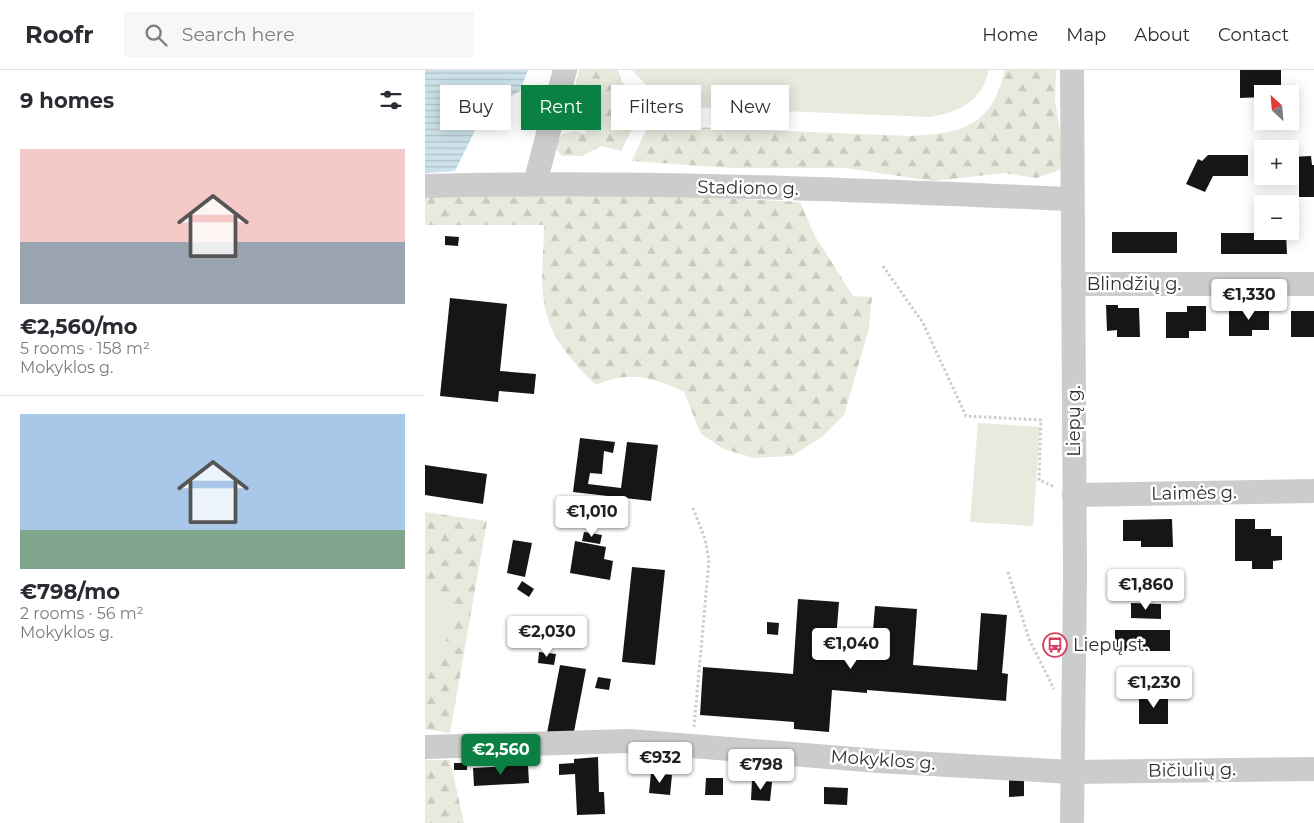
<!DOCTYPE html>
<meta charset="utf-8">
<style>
:root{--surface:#fff;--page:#f7f7f7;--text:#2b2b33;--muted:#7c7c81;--line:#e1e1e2;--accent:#0b8043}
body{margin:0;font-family:Montserrat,sans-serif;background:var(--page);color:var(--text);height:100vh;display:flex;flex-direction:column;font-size:19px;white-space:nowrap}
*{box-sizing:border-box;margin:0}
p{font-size:16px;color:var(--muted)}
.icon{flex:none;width:28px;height:28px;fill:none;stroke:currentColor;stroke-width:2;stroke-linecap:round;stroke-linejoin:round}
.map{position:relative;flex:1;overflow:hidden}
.panel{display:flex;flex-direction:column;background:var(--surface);width:425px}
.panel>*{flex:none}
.top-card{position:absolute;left:15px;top:15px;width:475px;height:45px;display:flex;gap:10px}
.needle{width:32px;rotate:334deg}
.buttons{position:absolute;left:829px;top:15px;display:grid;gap:10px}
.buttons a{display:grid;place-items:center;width:45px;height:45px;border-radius:0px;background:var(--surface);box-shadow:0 2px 12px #0003;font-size:25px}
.price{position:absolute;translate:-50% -42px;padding:0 11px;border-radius:5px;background:#fff;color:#222;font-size:16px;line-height:32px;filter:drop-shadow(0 1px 2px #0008)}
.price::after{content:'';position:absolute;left:50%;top:30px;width:15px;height:11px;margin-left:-8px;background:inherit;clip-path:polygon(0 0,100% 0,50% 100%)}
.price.on{background:var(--accent);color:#fff}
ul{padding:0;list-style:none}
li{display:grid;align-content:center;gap:10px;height:265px;padding:0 20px}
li+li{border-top:1px solid var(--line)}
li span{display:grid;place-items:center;height:155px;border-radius:0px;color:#555}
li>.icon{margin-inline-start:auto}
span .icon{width:90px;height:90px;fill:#fffc;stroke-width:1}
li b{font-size:21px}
h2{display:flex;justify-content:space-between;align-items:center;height:60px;padding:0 20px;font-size:21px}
.pill{padding:0 18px;border-radius:0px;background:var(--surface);box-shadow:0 2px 12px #0003;font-size:18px;line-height:45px}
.pill.on{background:var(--accent);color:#fff}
header{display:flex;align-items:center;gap:30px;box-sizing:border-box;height:70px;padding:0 25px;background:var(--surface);border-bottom:1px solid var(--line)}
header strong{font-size:24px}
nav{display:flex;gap:28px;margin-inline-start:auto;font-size:18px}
.search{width:350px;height:45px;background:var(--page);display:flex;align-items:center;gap:12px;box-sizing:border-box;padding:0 18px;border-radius:0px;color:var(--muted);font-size:19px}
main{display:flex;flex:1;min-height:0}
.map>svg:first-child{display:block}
</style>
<header>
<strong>Roofr</strong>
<div class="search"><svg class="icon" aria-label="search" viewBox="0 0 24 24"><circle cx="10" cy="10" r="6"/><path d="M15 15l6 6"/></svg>Search here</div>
<nav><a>Home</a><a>Map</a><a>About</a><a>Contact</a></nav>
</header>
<main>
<section class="panel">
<h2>9 homes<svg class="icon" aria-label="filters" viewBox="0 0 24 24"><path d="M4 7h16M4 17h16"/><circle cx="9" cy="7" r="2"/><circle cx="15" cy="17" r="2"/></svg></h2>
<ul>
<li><span style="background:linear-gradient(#f6c9c9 60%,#9aa5b1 0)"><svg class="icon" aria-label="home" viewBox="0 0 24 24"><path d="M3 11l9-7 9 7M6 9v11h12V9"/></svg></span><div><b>€2,560/mo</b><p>5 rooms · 158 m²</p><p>Mokyklos g.</p></div></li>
<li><span style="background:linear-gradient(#a9c7e8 75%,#7fa58c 0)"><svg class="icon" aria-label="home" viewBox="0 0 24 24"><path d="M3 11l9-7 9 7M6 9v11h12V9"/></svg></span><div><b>€798/mo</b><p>2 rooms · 56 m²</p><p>Mokyklos g.</p></div></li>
</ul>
</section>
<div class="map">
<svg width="889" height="753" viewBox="0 0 889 753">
<defs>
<pattern id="forest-firs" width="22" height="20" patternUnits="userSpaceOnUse" patternTransform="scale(1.25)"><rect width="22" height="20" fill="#e6ebde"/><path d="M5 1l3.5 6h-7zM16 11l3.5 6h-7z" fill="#c6cabf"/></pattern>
<pattern id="water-rules" width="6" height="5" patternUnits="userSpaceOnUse" patternTransform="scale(1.25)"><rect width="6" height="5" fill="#cce1e9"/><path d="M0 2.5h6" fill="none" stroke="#b0c1c8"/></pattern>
</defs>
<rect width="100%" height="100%" fill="#fff"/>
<g fill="#e6ebde">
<path d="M207 0H564C556 32 536 41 506 47L258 37 230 24Z"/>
<path d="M553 353 615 357 608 456 545 452Z"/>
<path d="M0 515 7 518 34 544 0 613Z"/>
</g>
<g fill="url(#forest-firs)">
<path d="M154 0H193L197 12 218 37 196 81 176 76 157 86H137L130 78 137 64 150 61 162 64C145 35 146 32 154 0Z"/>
<path d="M580 0H631L630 31 638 79 635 100 611 108 579 103 508 111 420 98H305L207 91 227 47 264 57 485 66C538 63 566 57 580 0Z"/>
<path d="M137 120 375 132 390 166 428 226 447 227 443 262 419 345 397 367 367 386 329 388 299 379 276 364 259 322C229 307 202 300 171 315 148 293 123 265 119 232 115 207 119 180 119 155H0V125Z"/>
<path d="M0 442 62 451 25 663 0 659V613L34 544 7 518 0 515Z"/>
<path d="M0 690H25L39 753H0Z"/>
</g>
<path fill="url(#water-rules)" d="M0 0H103L95 21 58 44 30 101 0 103Z"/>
<g fill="#161616">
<path d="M815 0H856V24H838V27L815 28Z"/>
<path d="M783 85H823V106H788L780 122 761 114 773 89 777 91Z"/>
<path d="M886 86 887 95H889V127H874V110H848V106H865V87Z"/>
<rect x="687" y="162" width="65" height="21"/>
<path d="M796 163H861L862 184H796Z"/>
<path d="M20 166 34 167 33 176 20 175Z"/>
<path d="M25 228 82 234 75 301 111 304 109 324 74 321 73 332 15 326Z"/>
<path d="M681 235H693V238H714L715 267H692V260L682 261Z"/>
<path d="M825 235H844V260H827V266H804V241H825Z"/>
<path d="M762 236H781V261H764V268H741V242H762Z"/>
<rect x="866" y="241" width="23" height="26"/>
<path d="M155 368 190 372 188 383 179 381 177 404 165 403 163 414 196 418 202 372 233 375 226 431 148 422Z"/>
<path d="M0 395 62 404 58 434 0 425Z"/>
<path d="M747 449 748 477H716V471H698V450Z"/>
<path d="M810 449H830V459H846V466H857V490L848 491V499H827V491H810Z"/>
<path d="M159 462 177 465 175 474 157 471Z"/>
<path d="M88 470 107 473 100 507 82 503Z"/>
<path d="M150 471 181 477 179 489 188 491 185 510 145 503Z"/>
<path d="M207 497 240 500 230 595 197 592Z"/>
<path d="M97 511 109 519 104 527 92 519Z"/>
<path d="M373 529 414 532 410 582 446 585 450 536 492 539 488 595 552 600 556 543 582 545 577 603 583 604 581 631 442 620V623L407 620 404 662 369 659V652L275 645 278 597 368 604Z"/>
<path d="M706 533 736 534V549L706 548Z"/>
<path d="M342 552 354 553 353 565 342 564Z"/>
<rect x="690" y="560" width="55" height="21"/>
<path d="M114 582 131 584 129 595 113 593Z"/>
<path d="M135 595 161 599 148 667 122 663Z"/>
<path d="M173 607 186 609 184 620 170 618Z"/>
<path d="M743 623V654H714V624Z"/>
<path d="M173 687 174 722H179L180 744 152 745 150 704 134 705V694L149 693V689Z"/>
<rect x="29" y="693" width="13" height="7"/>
<path d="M103 695 104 713 49 716 48 698Z"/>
<path d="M226 703 247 705 245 725 224 723Z"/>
<path d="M584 706 599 707V726L584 727Z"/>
<path d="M281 708H298V725H280Z"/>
<path d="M327 710 347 712 345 731 326 730Z"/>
<path d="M399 717 423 718 422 735 399 734Z"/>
</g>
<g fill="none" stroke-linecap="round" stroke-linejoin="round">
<g stroke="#ccc" stroke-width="3" stroke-dasharray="2.5 2.5" stroke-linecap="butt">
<path d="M458 196 498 253 541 346 616 350 614 410 630 417"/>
<path d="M268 438 280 469 284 490 269 657"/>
<path d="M583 502 604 569 629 619"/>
</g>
<g stroke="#ccc" stroke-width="24">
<path d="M110 113 140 0"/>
<path d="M0 116C215 110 431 120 646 129"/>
<path d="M648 214H889"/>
<path d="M649 425 889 421"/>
<path d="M0 677 204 671 454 691 646 702 889 699"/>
<path d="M647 753 650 507 647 0"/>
</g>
</g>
<defs>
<g id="bus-ring" transform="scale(1.25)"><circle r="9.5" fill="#fff" stroke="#d7405a" stroke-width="1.5"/><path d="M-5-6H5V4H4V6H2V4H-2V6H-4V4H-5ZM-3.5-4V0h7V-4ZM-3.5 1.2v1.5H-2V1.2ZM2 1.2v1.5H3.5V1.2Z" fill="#d7405a"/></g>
</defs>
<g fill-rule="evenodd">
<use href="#bus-ring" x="630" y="575"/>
</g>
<g text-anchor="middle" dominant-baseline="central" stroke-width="5" stroke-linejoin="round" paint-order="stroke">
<g font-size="18" fill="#2f2f2f" stroke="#fff">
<text transform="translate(323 118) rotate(1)">Stadiono g.</text>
<text x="709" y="214">Blindžių g.</text>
<text transform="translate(649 351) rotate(-90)">Liepų g.</text>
<text transform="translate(769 423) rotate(-1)">Laimės g.</text>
<text transform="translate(458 690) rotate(4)">Mokyklos g.</text>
<text transform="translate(767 700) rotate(-1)">Bičiulių g.</text>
</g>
<g font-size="18" fill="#2f2f2f" stroke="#fff" text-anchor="start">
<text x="648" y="575">Liepų st.</text>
</g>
</g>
</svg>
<div class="buttons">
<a><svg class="needle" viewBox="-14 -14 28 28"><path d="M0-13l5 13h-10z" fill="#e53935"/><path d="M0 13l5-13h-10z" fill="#7c7c81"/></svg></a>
<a>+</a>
<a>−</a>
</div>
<b class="price" style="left:824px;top:251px">€1,330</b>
<b class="price" style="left:167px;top:468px">€1,010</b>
<b class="price" style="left:721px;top:541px">€1,860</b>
<b class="price" style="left:122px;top:588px">€2,030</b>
<b class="price" style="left:426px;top:600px">€1,040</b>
<b class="price" style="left:729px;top:639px">€1,230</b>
<b class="price on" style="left:76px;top:706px">€2,560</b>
<b class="price" style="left:235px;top:714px">€932</b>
<b class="price" style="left:336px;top:721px">€798</b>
<div class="top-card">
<a class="pill">Buy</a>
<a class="pill on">Rent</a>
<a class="pill">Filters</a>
<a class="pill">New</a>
</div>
</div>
</main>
